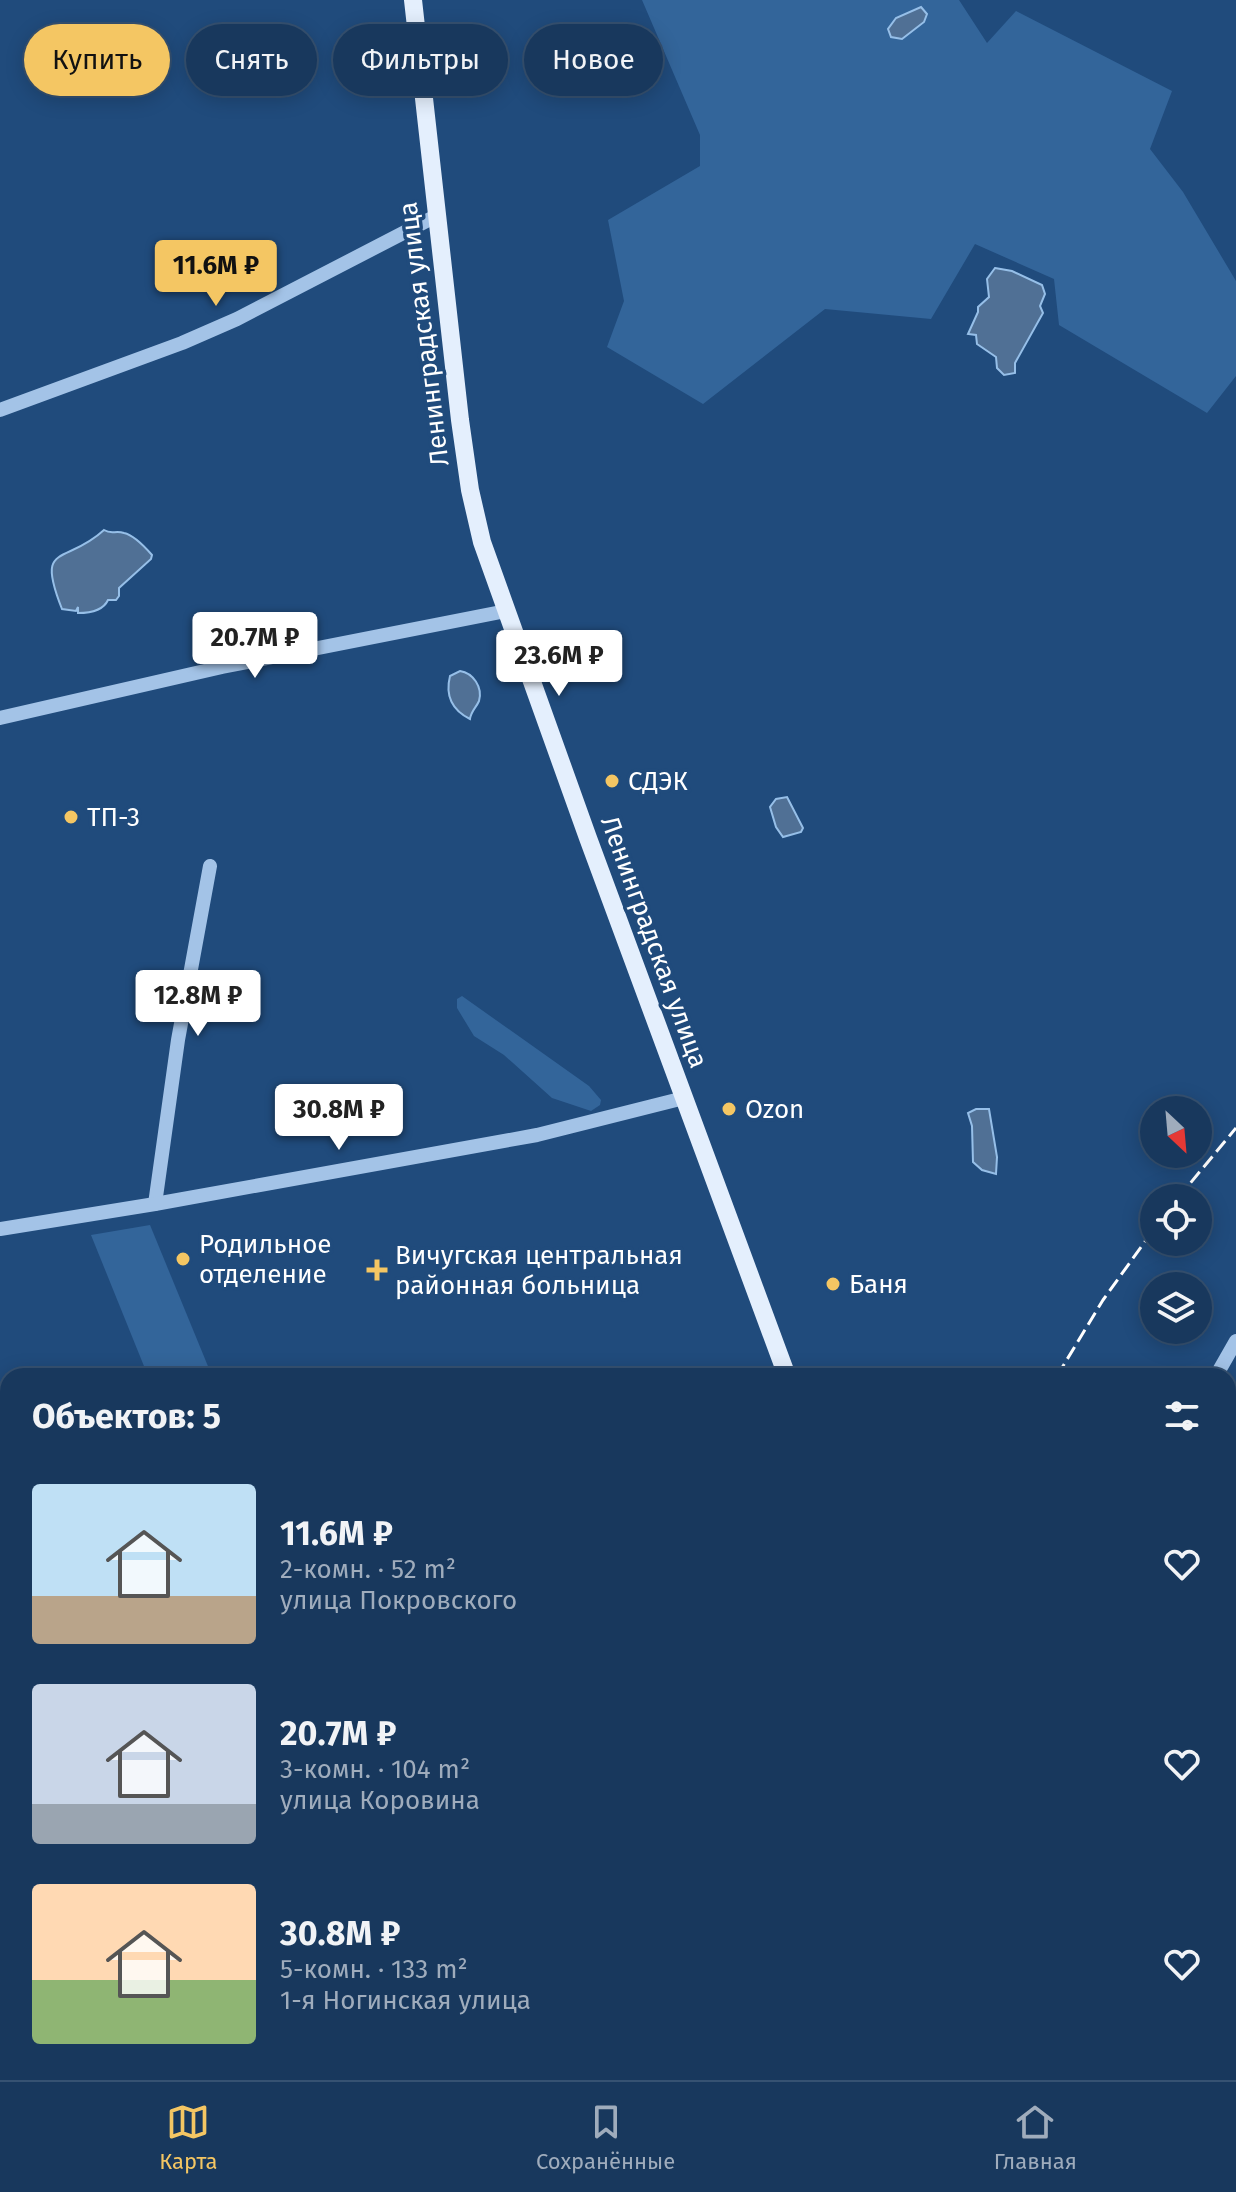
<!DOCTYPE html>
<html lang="ru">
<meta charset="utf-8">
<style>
:root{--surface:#18385d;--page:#213f63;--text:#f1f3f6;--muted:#9facbc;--line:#365272;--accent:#f4c663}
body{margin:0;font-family:"Fira Sans",sans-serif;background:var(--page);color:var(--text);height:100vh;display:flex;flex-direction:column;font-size:30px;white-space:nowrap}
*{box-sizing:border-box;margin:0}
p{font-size:26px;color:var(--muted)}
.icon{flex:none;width:44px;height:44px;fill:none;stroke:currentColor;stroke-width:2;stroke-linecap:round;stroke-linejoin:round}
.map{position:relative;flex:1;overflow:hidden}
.panel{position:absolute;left:0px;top:1368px;width:1236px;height:712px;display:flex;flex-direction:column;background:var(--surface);border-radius:24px 24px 0 0;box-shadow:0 4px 20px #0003,0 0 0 2px var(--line)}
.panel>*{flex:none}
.top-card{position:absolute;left:24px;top:24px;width:800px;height:72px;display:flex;gap:16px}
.needle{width:52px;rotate:154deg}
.fabs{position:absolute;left:1140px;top:1096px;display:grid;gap:16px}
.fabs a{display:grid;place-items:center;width:72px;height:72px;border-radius:50%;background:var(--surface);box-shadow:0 4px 20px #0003,0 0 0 2px var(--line);font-size:40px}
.price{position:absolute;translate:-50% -68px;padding:0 18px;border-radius:8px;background:#fff;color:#222;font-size:26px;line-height:52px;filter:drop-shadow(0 2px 4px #0008)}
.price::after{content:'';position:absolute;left:50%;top:48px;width:24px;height:18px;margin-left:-12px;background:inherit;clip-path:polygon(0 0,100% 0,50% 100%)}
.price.selected{background:var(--accent);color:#111}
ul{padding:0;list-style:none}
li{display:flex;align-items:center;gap:24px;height:200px;padding:0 32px}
li span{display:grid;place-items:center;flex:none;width:224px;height:160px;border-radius:8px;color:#555}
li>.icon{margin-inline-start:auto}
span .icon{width:96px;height:96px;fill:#fffc;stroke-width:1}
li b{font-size:34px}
h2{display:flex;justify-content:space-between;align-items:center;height:96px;padding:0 32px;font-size:34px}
.chip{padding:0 28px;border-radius:36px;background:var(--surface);box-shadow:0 4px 20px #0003,0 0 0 2px var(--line);font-size:28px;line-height:72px}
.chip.selected{background:var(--accent);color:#111}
.tab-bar{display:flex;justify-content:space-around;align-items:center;height:112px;border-top:2px solid var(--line);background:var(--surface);font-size:22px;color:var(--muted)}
.tab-bar a{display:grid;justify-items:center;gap:4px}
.tab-bar .selected{color:var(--accent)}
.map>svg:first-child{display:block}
</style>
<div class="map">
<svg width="1236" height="2080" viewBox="0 0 1236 2080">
<rect width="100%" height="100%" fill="#204b7c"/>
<g fill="#33659a">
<path d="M642 0H959L987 43 1016 11 1172 91 1150 149 1183 192 1236 281V376L1207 413 1059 325 1054 279 975 244 931 319 825 309 703 404 607 347 624 301 608 220 700 166V135Z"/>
<path d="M462 996 589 1086 601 1100 600 1105 591 1111 552 1098 504 1055 474 1036 457 1008V999Z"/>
<path d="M150 1225 212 1376H148L91 1235Z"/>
</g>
<g fill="#507095" stroke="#96bfe8" stroke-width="2">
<path d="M921 7 927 14 924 22 902 39 891 37 888 29 896 18Z"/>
<path d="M995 268 1012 271 1042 285 1045 294 1040 306 1043 313 1015 363V373L1004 375 997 368 996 357 977 344 976 335 968 334 978 312V307L989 297 987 279Z"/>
<path d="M104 530C112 535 115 530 124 533 134 535 145 547 152 555L151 559 119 588V596L116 600H108C103 611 89 613 78 613V607L76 611 62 609C35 541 65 566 104 530Z"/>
<path d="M460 671C473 673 483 687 479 701 476 708 471 711 470 719 452 710 445 696 450 676Z"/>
<path d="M787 797 803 828 801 832 783 837 776 827 770 807 776 799Z"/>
<path d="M976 1109H989L997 1157 996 1174 982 1170 973 1162 972 1126 968 1113Z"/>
</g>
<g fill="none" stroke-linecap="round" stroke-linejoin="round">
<g stroke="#a3c3e7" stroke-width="14">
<path d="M0 410 182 343 237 319 436 216"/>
<path d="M0 718 222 667 506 611"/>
<path d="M155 1204 178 1040 210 866"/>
<path d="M0 1229 155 1204 537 1135 684 1098"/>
<path d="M1216 1376 1236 1341"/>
<path d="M1228 1481 1236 1489"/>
<path d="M0 1508 8 1505"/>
<path d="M0 1636 8 1632"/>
<path d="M0 1766 8 1763"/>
<path d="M1228 1836 1236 1826"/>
<path d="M1228 1937 1236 1945"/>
<path d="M0 1971 8 1968"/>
<path d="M0 2064 7 2080"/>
<path d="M1061 2072 1069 2080"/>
<path d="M1212 2072 1219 2080"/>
<path d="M945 2080 947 2072"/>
</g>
<g stroke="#e4effd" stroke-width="18">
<path d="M413 0 460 420 470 490 482 542 588 838 787 1376"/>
<path d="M1228 1667 1236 1666"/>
<path d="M645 2080 646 2072"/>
</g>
<g stroke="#fff" stroke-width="3" stroke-dasharray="14 6" stroke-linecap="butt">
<path d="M1178 1198 1236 1128"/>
<path d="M1057 1376 1103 1300 1154 1229"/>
<path d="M788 2080 790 2072"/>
<path d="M807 2080 809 2072"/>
</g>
</g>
<g fill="#f4c663" stroke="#204b7c" stroke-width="3">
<circle cx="612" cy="781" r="8"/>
<circle cx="71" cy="817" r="8"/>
<circle cx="729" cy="1109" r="8"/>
<circle cx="183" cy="1259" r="8"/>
<path d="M373 1258h8v8h8v8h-8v8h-8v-8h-8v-8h8z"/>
<circle cx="833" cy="1284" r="8"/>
</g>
<g text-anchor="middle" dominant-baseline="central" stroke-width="7" stroke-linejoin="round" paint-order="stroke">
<g font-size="26" fill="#fff" stroke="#204b7c">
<text transform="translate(424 334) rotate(-97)">Ленинградская улица</text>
<text transform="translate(654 942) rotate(70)">Ленинградская улица</text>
</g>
<g font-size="26" fill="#fff" stroke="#204b7c" text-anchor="start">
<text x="628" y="781">СДЭК</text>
<text x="87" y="817">ТП-3</text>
<text x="745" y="1109">Ozon</text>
<text x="199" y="1244">Родильное<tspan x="199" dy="30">отделение</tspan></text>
<text x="395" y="1255">Вичугская центральная<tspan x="395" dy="30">районная больница</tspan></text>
<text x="849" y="1284">Баня</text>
</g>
</g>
</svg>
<div class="fabs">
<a><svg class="needle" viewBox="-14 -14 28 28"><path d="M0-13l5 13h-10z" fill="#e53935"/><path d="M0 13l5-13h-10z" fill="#9facbc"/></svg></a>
<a><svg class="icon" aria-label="locate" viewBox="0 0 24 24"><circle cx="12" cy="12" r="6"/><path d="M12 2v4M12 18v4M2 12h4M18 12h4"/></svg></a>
<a><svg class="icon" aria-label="layers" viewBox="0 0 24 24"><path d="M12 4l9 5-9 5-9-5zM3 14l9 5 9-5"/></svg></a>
</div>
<b class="price selected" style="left:216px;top:308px">11.6M ₽</b>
<b class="price" style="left:255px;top:680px">20.7M ₽</b>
<b class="price" style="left:559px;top:698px">23.6M ₽</b>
<b class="price" style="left:198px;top:1038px">12.8M ₽</b>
<b class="price" style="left:339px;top:1152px">30.8M ₽</b>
<div class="top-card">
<a class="chip selected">Купить</a>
<a class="chip">Снять</a>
<a class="chip">Фильтры</a>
<a class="chip">Новое</a>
</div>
<section class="panel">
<h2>Объектов: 5<svg class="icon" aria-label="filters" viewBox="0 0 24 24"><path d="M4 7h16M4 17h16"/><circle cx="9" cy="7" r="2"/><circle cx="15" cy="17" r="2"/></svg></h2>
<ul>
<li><span style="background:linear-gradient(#bfe0f5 70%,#b9a48a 0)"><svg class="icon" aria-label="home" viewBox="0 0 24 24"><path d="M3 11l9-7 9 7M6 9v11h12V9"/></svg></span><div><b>11.6M ₽</b><p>2-комн. · 52 m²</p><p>улица Покровского</p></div><svg class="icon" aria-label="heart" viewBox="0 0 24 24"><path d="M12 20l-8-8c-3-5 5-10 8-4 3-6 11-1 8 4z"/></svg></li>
<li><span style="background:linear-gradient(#c9d6e8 75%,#9aa5b1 0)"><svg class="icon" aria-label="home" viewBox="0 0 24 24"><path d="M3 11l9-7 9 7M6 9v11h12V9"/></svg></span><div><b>20.7M ₽</b><p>3-комн. · 104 m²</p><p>улица Коровина</p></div><svg class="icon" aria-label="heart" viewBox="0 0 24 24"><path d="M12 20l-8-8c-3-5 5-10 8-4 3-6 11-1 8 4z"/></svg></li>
<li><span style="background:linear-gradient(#ffd9b3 60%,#8fb573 0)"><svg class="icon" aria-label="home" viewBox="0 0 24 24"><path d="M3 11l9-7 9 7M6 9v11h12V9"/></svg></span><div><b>30.8M ₽</b><p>5-комн. · 133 m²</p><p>1-я Ногинская улица</p></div><svg class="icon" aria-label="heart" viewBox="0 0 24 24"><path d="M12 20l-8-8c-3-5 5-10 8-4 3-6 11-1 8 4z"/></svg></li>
</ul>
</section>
</div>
<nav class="tab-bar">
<a class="selected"><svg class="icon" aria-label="map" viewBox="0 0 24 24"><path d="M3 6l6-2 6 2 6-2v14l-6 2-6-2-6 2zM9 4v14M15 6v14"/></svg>Карта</a>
<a><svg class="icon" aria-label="saved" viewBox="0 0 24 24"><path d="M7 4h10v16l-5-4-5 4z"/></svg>Сохранённые</a>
<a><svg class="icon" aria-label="home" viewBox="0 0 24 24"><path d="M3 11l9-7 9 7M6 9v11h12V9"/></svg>Главная</a>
</nav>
